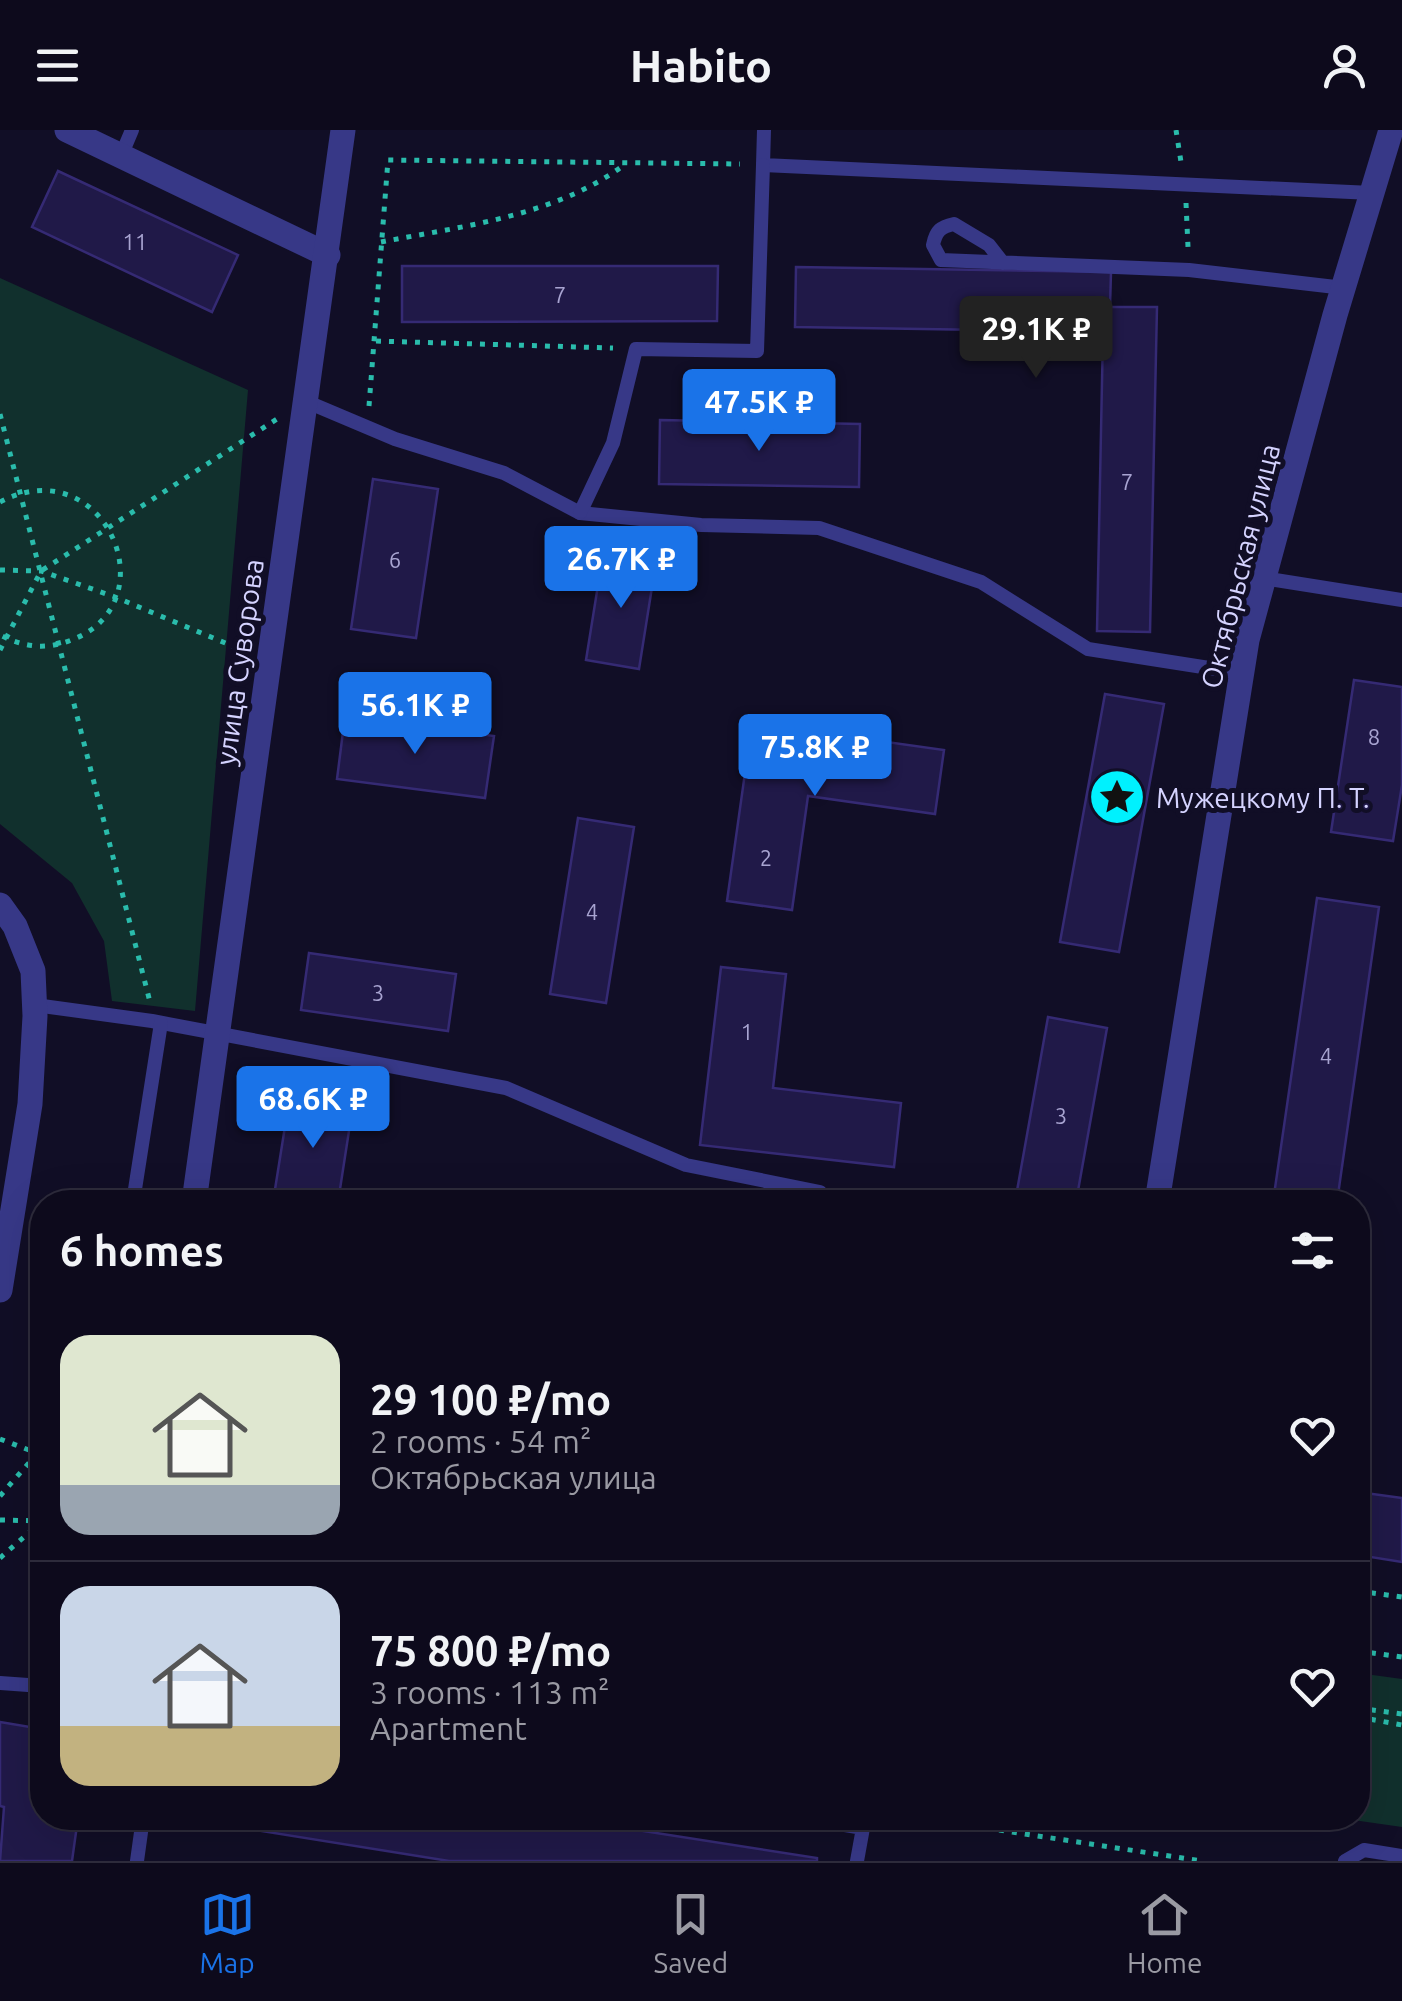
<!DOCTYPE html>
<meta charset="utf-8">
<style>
:root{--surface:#0d0a1c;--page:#1b1829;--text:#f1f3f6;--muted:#9a9aa3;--line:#2d2b3b;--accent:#1a73e8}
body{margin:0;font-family:Ubuntu,sans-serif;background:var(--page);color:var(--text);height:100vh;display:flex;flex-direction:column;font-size:38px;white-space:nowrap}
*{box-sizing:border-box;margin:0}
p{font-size:32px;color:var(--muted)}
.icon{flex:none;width:55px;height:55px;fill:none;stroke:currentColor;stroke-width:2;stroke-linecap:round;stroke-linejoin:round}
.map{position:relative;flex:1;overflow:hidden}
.side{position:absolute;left:30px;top:1060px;width:1340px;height:640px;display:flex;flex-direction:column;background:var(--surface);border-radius:40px;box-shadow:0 10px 40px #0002,0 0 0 2px var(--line)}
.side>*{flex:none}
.price{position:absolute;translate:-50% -85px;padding:0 22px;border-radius:10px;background:var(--accent);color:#fff;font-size:32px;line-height:65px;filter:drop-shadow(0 2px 5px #0008)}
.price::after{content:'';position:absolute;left:50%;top:60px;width:30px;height:22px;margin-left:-15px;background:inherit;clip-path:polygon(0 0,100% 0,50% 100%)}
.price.selected{background:#222;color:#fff}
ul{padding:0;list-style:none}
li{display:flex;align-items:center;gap:30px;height:250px;padding:0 30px}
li+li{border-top:2px solid var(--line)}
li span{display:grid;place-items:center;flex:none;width:280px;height:200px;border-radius:30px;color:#555}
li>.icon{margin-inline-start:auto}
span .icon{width:120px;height:120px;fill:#fffc;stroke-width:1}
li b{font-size:42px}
h2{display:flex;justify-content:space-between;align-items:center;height:120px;padding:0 30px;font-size:42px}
header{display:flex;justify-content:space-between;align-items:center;height:130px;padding:0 30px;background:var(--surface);font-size:45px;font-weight:700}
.tab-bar{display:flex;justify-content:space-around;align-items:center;height:140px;border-top:2px solid var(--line);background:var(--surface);font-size:28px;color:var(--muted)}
.tab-bar a{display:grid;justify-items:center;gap:5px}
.tab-bar .selected{color:var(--accent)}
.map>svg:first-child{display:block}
</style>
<header><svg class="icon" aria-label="menu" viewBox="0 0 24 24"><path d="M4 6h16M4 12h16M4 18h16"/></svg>Habito<svg class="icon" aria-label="person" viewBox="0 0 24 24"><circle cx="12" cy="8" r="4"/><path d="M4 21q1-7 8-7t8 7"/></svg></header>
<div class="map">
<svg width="1402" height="1731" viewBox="0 0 1402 1731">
<rect width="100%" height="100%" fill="#110e26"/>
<g fill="#11302d">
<path d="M0 148 248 260 195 881 112 871 104 811 72 753 0 694Z"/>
<path d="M1358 1543 1402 1549V1697L1339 1688H1358Z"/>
</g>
<g fill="#201948" stroke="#352a74" stroke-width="2.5">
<path d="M58 41 238 125 212 182 32 97Z"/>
<path d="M402 136H718L717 191 402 192Z"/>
<path d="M796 137 1111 142 1110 177H1157L1150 502 1097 501 1103 202 795 197Z"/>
<path d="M660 290 860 294 859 357 659 354Z"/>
<path d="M373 349 438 359 416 508 351 499Z"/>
<path d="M603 424 656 432 639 539 586 530Z"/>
<path d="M1354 550 1402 557V655L1393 711 1331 702Z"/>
<path d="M1105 564 1164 574 1119 822 1060 812Z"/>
<path d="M345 586 494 606 485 668 337 649Z"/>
<path d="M752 593 944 620 935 684 808 666 792 780 727 771Z"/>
<path d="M578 688 634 697 606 873 550 864Z"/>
<path d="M1317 768 1379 777 1337 1072H1273Z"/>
<path d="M309 823 456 844 448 901 301 880Z"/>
<path d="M721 837 786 844 773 958 901 973 894 1037 700 1015Z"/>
<path d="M1048 887 1107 898 1076 1072H1015Z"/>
<path d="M290 965 353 975 338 1072H273Z"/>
<path d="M1358 1362 1402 1368V1432L1358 1425Z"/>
<path d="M0 1592 42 1599V1688H78L72 1731H0L4 1677 0 1676Z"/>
<path d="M258 1688H560L817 1728V1731H449L255 1700Z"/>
</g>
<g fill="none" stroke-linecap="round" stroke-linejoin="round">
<g stroke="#2abcac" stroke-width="5" stroke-dasharray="5 8" stroke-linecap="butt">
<path d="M1176 0 1181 32"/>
<path d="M1186 73 1188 117"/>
<path d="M381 112C464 96 555 86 624 35"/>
<path d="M376 211 613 218"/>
<path d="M369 276 388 30 740 34"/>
<path d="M0 284 150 872"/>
<path d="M0 372C103 318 170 470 74 509 48 520 25 518 0 505"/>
<path d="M0 440 41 441 115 467 242 520"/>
<path d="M0 520 41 441 277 289"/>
<path d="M0 1309 42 1325"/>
<path d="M0 1366 42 1318"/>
<path d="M0 1390 42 1391"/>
<path d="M0 1428 42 1391"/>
<path d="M1358 1461 1402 1467"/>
<path d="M1358 1521 1402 1527"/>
<path d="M1358 1578 1402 1584"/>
<path d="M1358 1587 1402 1595"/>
<path d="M883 1696 940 1691 1202 1731"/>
</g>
<g stroke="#373887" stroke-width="14">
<path d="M764 0 763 35 1372 63"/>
<path d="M121 26 132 0"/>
<path d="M1003 133 989 115 954 94C941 97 936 100 933 115L941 130 1189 140 1344 158"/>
<path d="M305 271 395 309 504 343 580 383 701 395 819 398 981 452 1088 519 1241 543"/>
<path d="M580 383 613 313 636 219 757 221 763 35"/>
<path d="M1263 448 1402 470"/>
<path d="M35 875 152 891 506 958 686 1035 820 1062 818 1072"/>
<path d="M133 1072 161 893"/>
<path d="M0 1553 42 1556"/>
<path d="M803 1688 863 1698 857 1731"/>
<path d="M137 1731 143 1688"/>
<path d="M1345 1731 1364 1720 1402 1726"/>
</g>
<g stroke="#373887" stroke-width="25">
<path d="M67 0 328 125"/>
<path d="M194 1072 343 0"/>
<path d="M1157 1072 1247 510 1335 185 1391 0"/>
</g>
<path stroke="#373887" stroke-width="25" d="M0 775 15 796 33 841 35 886 30 974 0 1160"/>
</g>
<defs>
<g id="sight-disc" transform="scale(2.875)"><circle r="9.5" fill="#00f1fe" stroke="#110e26"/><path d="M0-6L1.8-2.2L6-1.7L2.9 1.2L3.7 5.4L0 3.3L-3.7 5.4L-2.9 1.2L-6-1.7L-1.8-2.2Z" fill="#111"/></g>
</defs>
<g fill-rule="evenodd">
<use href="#sight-disc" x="1117" y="667"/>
</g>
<g text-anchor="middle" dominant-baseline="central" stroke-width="10" stroke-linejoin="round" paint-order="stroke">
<g font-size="22" fill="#a8a4d1">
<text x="135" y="111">11</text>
<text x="560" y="164">7</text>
<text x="1127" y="351">7</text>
<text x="395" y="429">6</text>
<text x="1374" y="606">8</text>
<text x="766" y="727">2</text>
<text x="592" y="781">4</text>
<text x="378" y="862">3</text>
<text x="747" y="901">1</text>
<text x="1326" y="925">4</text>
<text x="1061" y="985">3</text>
</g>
<g font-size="28" fill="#d5d3ff" stroke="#110e26">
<text transform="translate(1240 436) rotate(-76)">Октябрьская улица</text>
<text transform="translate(239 532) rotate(-82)">улица Суворова</text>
</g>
<g font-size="28" fill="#d5d3ff" stroke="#110e26" text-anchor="start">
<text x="1156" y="667">Мужецкому П. Т.</text>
</g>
</g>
</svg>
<b class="price selected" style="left:1036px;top:251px">29.1K ₽</b>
<b class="price" style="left:759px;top:324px">47.5K ₽</b>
<b class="price" style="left:621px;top:481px">26.7K ₽</b>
<b class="price" style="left:415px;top:627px">56.1K ₽</b>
<b class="price" style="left:815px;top:669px">75.8K ₽</b>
<b class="price" style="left:313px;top:1021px">68.6K ₽</b>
<section class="side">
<h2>6 homes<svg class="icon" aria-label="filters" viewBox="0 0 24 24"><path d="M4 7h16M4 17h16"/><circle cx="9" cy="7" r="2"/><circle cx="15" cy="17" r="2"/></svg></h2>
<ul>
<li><span style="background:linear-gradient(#dfe7d0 75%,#9aa5b1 0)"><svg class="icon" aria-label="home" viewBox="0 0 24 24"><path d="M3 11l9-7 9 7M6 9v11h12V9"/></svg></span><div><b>29 100 ₽/mo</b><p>2 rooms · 54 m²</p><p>Октябрьская улица</p></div><svg class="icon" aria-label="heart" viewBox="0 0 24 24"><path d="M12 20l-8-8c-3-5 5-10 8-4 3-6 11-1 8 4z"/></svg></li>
<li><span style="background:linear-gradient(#c9d6e8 70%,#c2b280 0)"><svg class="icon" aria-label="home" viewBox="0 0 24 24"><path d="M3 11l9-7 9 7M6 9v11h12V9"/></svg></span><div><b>75 800 ₽/mo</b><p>3 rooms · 113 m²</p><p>Apartment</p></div><svg class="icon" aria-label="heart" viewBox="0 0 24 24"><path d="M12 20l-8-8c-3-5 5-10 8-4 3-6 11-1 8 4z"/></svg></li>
</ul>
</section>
</div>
<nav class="tab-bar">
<a class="selected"><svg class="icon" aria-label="map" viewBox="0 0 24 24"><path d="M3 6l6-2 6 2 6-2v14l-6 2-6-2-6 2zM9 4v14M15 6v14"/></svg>Map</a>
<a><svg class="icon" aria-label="saved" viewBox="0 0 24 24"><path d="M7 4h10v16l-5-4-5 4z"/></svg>Saved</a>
<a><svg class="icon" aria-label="home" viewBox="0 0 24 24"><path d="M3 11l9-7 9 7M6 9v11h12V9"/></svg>Home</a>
</nav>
